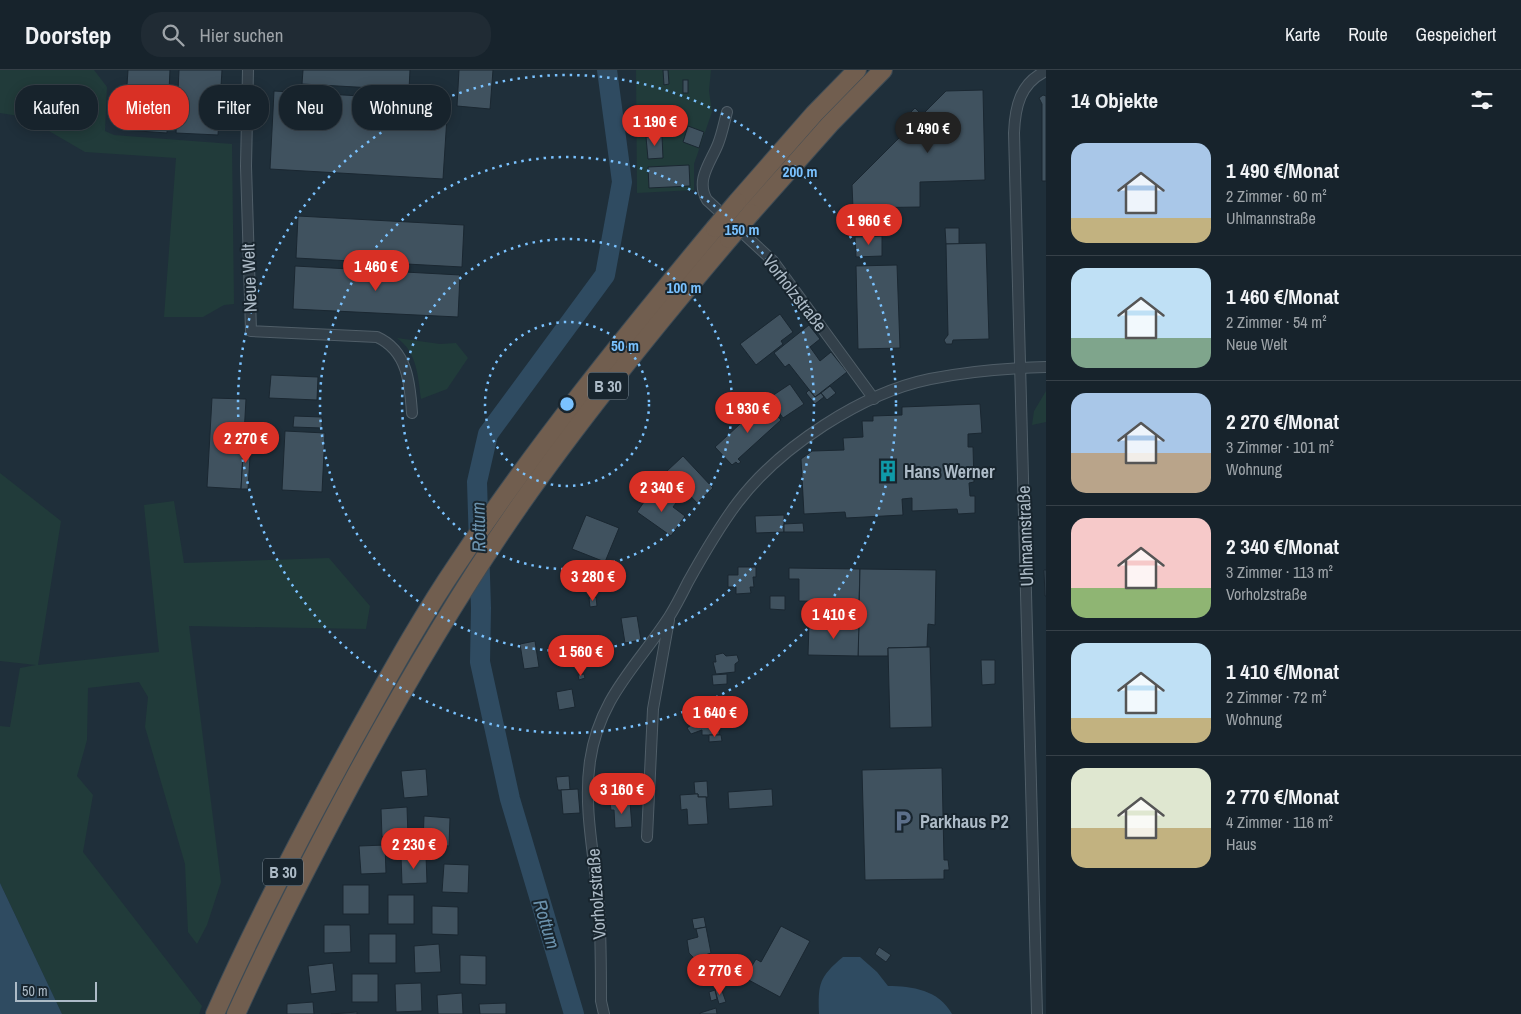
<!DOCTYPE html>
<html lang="de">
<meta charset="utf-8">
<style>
:root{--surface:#17232c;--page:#202b34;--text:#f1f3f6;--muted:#9ea4a9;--line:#364048;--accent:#d93025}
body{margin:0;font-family:"Archivo Narrow",sans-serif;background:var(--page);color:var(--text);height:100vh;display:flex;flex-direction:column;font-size:19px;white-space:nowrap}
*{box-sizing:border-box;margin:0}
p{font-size:16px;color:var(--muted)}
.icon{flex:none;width:28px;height:28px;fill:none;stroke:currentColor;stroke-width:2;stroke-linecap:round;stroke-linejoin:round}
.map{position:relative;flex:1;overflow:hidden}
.sheet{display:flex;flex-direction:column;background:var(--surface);width:475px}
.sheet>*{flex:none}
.banner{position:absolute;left:15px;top:15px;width:475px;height:45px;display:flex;gap:10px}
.scale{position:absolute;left:15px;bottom:12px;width:82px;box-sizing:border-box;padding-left:5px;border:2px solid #adbbc7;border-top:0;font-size:14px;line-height:18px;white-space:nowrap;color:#adbbc7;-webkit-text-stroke:4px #18252e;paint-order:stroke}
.price{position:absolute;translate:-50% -42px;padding:0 11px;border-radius:18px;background:var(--accent);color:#fff;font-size:16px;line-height:32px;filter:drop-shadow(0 1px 2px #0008)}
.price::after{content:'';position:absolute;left:50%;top:30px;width:15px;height:11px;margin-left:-8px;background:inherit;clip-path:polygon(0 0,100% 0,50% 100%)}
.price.selected{background:#222;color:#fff}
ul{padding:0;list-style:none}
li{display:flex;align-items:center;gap:15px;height:125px;padding:0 25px}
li+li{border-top:1px solid var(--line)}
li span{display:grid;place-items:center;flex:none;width:140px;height:100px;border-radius:15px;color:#555}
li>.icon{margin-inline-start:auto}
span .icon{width:60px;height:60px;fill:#fffc;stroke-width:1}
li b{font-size:21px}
h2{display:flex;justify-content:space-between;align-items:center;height:60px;padding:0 25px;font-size:21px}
.chip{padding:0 18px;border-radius:20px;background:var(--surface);box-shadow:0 2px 12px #0003,0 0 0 1px var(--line);font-size:18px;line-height:45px}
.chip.selected{background:var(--accent);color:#fff}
header{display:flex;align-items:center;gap:30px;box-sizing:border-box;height:70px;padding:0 25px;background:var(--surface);border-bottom:1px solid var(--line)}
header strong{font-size:24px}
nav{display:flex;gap:28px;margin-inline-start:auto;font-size:18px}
.search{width:350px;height:45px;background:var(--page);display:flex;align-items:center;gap:12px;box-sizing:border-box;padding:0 18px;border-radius:20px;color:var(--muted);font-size:19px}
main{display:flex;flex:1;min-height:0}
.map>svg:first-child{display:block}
</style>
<header>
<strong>Doorstep</strong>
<div class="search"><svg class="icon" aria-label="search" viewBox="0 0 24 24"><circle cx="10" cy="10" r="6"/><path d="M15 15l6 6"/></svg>Hier suchen</div>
<nav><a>Karte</a><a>Route</a><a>Gespeichert</a></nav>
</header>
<main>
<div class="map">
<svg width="1046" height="944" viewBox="0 0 1046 944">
<rect width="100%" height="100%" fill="#1f2f3a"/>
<g fill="#213b3a">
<path d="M0 0H94L107 17 105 61 114 65 232 74 234 234 224 235 203 247H164L176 88 85 82 25 47 0 43Z"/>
<path d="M636 0H711L709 21 712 42 694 94V120L637 123Z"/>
<path d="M397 268 440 274 456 273 468 288 447 319 421 329C418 306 417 282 397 268Z"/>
<path d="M1046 321V352L1032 355 1034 341Z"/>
<path d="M0 403 61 451 38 595 159 582 144 435 174 431 184 493 329 488 370 536 366 559 189 556 221 812 207 855 197 874 188 862 185 794 145 657 148 627 139 612 88 618 87 670 77 706 93 725 83 782 202 936 199 944H62L0 813V656L10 657 20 598 36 595 0 591Z"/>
</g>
<g fill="#2f4b61">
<path d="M0 813 62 944H0Z"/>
<path d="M843 887H860L877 902 888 916C912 916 939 920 952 944H819C818 914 819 907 843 887Z"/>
</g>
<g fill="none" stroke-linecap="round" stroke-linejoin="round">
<path stroke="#2f4b61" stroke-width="20" d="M574 944 510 729 480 592 481 538 477 412 488 364 605 205 622 112 607 0"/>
</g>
<g fill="#40525f" stroke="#1a2731">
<path d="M128 0H170L167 63 124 60Z"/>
<path d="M179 0H222L218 65 176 63Z"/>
<path d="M303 0H410L409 20 302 14Z"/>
<path d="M459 0H493L490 39 457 36Z"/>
<path d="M663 0H668L669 14 664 15Z"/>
<rect x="683" y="10" width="5" height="13"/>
<path d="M983 20 985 110 920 112V137L853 138 852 115 917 50 910 43 915 38 922 45 946 21Z"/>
<path d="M274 21 448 31 443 109 270 99Z"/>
<path d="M1043 25 1046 26V111H1042V34L1039 28Z"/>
<path d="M652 39 666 46 664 50 650 44Z"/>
<path d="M688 56 704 62 699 78 683 72Z"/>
<path d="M662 66 663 88 648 89 646 67Z"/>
<path d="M689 95 690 116 649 118 648 97Z"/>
<path d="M298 146 464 155 462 197 296 188Z"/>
<path d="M945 158H959V174H946Z"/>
<path d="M882 166V186L856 187 855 167Z"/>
<path d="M986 173 989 269 953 270 952 274H946L944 270 948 265 946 174Z"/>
<path d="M897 195 900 278 858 279 856 196Z"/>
<path d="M295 196 460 205 458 247 293 239Z"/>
<path d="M780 244 793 262 781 271 783 274 756 295 740 274Z"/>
<path d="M809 255 820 269 810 277 820 291 831 282 847 302 815 327 789 294 785 297 774 283Z"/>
<path d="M271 305 318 307 317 330 269 328Z"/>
<path d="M790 314 804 334 783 348 778 341H776V337L769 328Z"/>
<path d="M830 316 836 323 827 330 821 323Z"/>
<path d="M809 320 815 327 821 323 824 327 815 334 806 323Z"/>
<path d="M212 328 246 329 241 419 207 417Z"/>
<path d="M764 332 781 350 738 389 741 392 738 394 736 392 732 395 715 377Z"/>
<path d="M980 334 982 363 968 364V377H973L974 412 969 413 970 426H975V443L958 444 957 439 912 441V428L902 429 903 445 846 448 845 442 804 444 801 389 812 381 844 380 843 368 863 367 862 351H873V346L902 345V337Z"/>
<path d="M294 346 322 347V358L293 357Z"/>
<path d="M285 361 325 363 322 422 282 420Z"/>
<path d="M244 369H251L248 419H241Z"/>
<path d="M683 386 713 418 697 433 667 401Z"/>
<path d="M651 422 660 428 663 424 676 433 673 437 685 446 671 466 637 442Z"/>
<path d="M586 445 619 458 605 492 572 479Z"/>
<path d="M784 445V462L756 463 755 446Z"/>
<path d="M803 453 804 462H784V454Z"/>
<path d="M738 497H756V507H753L754 517H750L751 523 736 524V517H728V505H738Z"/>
<path d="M789 498 860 499 859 532 799 531V509H789Z"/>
<path d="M860 499 936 500 935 555 928 554 927 577 888 578V586H858Z"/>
<path d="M1044 500H1046V526H1045Z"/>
<path d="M770 526H785V540L770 539Z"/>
<path d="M596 527 597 536 590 537 589 528Z"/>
<path d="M637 546 641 570 625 573 621 548Z"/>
<path d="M809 555 859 556 858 586 808 585Z"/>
<path d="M535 571 539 597 524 599 520 574Z"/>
<path d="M580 571 581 577 573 578 572 573Z"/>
<path d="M930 577 932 657 890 658 888 578Z"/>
<path d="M723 583 726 586 737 585 739 591 735 594V602L716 604 713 592H716L715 585Z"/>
<path d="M981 590H995V614L982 615Z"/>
<path d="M584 604 585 608 579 610 578 605Z"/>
<path d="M727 604V614L713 615 712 605Z"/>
<path d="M572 619 575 637 559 640 556 622Z"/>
<path d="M706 652 719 654V665H702V660L691 664 687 658 694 653 696 657H702Z"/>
<path d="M709 665H721L722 671 709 672Z"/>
<path d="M942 698 944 790H948L949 798V800H944V809L865 810 862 700Z"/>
<path d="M426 699 428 726 404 728 401 701Z"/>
<path d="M569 706 570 720H558L556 707Z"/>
<path d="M707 711 708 727H698V724H695L694 712Z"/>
<path d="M578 719 580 743 563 744 561 720Z"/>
<path d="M600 719H612L613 730 601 731Z"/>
<path d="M772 719 773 736 729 739 728 722Z"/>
<path d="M695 724H698V727H706L708 754 688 755 687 739 681 740 680 725Z"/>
<path d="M630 732 632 757 615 758 614 740H611L610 733Z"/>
<path d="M407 737 408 766 382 767 381 739Z"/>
<path d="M424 746 450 748 449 776 423 775Z"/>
<path d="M385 775 386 803 361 804 359 776Z"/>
<path d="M426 785 427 813 402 814 401 786Z"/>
<path d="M444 794 469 795 468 823 442 822Z"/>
<rect x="343" y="815" width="26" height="29"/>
<rect x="388" y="825" width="26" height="29"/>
<path d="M432 836 458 837V865L432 864Z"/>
<path d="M704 847 706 857 694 859 692 849Z"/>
<path d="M324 855H350L351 882 324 883Z"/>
<path d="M781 856 810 871 780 927 745 908 756 889 761 892Z"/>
<path d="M706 857 711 883 705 885 707 888 699 893 689 883 687 870 698 867 696 859Z"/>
<rect x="369" y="864" width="27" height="29"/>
<path d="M439 874 441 902 415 903 414 876Z"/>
<path d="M879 877 891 885 886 892 875 884Z"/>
<path d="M460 885 486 886V915L460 914Z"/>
<path d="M333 893 336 921 311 924 308 896Z"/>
<path d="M742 895 750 900 743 913 736 909Z"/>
<rect x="352" y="904" width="26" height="28"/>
<path d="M421 913 422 941 396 942 395 914Z"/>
<path d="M721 918 726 932 719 934 715 920Z"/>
<path d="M715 920 717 929 711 931 709 922Z"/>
<path d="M462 923 463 944H438L437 925Z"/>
<path d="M313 932 314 944H287V934Z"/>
<path d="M506 933V944H480L479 934Z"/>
<path d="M716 938 717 944H700V943Z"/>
<path d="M357 942V944H331Z"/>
</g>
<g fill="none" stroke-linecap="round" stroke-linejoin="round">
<g stroke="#505e68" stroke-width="12">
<g id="street">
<path d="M248 0 246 96 251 261 377 267C408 281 410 314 412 343"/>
<path d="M727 42C724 53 722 64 718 74 711 92 695 110 707 130L773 191 874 329"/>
<path d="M647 767 653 639 669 550"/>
<path d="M604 944 601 931C601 900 601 869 599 837 595 789 583 739 590 691 599 628 637 596 669 547 676 536 682 524 688 512 703 485 719 457 738 432 780 377 862 323 930 309 968 301 1008 298 1046 297"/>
<path d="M1037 944 1014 63C1015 37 1020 13 1046 1"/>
</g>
</g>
<g stroke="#3d4b55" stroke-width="20">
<g id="highway">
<path d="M737 132 814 44 857 0"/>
<path d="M751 143 830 54 883 0"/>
<path d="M215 944C257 849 305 758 355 667 388 608 420 549 458 493 536 376 625 266 715 158"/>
<path d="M236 944C271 866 310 791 350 716 402 620 457 525 520 435 585 342 656 255 729 169"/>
</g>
</g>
<use href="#street" stroke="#33404a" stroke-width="10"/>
<use href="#highway" stroke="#715e4f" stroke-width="18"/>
<g stroke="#3d4b55" stroke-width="20" stroke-linecap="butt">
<g id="highway-bridge">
<path d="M715 158 737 132"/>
<path d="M729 169 751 143"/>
</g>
</g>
<use href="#highway-bridge" stroke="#715e4f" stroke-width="18"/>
</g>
<g fill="none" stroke="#7ac2ff" stroke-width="2.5" stroke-dasharray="2.5 5">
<circle cx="567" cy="334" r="82"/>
<circle cx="567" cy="334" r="165"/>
<circle cx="567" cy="334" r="247"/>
<circle cx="567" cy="334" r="329"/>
</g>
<defs>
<g id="building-bare" transform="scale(1.725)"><path d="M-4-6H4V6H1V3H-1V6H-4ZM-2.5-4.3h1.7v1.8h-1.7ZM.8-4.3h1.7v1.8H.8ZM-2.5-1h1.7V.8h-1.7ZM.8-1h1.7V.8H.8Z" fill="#0f9aa8" stroke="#18252e" stroke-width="2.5" paint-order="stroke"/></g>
<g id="parking-bare" transform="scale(1.725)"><path d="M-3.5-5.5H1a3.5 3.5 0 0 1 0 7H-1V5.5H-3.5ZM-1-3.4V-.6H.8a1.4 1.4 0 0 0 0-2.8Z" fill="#5c6f8a" stroke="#18252e" stroke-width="2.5" paint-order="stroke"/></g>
</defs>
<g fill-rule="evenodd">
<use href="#building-bare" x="888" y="401"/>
<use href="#parking-bare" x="903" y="751"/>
</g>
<g text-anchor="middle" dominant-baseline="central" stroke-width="4" stroke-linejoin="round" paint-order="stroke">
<g fill="#18252e" stroke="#808e99" stroke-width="1">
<rect x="588" y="302.5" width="40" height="27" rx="4"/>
<rect x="263" y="788.5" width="40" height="27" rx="4"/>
</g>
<g font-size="16" font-weight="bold" fill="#adbbc7">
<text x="608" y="316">B 30</text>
<text x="283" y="802">B 30</text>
</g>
<g font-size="18" fill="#adbbc7" stroke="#18252e">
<text transform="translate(249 208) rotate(-92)">Neue Welt</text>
<text transform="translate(795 223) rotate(52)">Vorholzstraße</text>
<text transform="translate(1025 466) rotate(-92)">Uhlmannstraße</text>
<text transform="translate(596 824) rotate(-94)">Vorholzstraße</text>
</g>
<g font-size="18" font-weight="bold" fill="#adbbc7" stroke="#18252e" text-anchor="start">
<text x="904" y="401">Hans Werner</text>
<text x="920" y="751">Parkhaus P2</text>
</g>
<g font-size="19" font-style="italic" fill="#6b92ad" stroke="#18252e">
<text transform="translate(478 457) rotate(-91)">Rottum</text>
<text transform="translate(547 854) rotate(73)">Rottum</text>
</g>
</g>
<circle cx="567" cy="334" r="8" fill="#7ac2ff" stroke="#18252e" stroke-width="2.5"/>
<g font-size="15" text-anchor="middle" font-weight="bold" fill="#7ac2ff" stroke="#18252e" stroke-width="4" stroke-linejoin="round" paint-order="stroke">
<text x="800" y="107">200 m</text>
<text x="742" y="165">150 m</text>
<text x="684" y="223">100 m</text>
<text x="625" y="281">50 m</text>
</g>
</svg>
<div class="scale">50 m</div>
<b class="price" style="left:655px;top:77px">1 190 €</b>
<b class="price selected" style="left:928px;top:84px">1 490 €</b>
<b class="price" style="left:869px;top:176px">1 960 €</b>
<b class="price" style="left:376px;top:222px">1 460 €</b>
<b class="price" style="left:748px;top:364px">1 930 €</b>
<b class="price" style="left:246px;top:394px">2 270 €</b>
<b class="price" style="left:662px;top:443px">2 340 €</b>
<b class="price" style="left:593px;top:532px">3 280 €</b>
<b class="price" style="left:834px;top:570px">1 410 €</b>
<b class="price" style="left:581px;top:607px">1 560 €</b>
<b class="price" style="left:715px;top:668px">1 640 €</b>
<b class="price" style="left:622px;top:745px">3 160 €</b>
<b class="price" style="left:414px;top:800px">2 230 €</b>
<b class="price" style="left:720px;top:926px">2 770 €</b>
<div class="banner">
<a class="chip">Kaufen</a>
<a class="chip selected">Mieten</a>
<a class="chip">Filter</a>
<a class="chip">Neu</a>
<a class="chip">Wohnung</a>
</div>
</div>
<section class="sheet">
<h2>14 Objekte<svg class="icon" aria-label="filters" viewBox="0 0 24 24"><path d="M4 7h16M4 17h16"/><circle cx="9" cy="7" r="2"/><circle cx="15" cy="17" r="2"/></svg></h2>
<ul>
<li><span style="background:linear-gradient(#a9c7e8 75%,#c2b280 0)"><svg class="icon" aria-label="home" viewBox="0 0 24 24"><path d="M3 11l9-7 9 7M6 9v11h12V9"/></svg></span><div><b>1 490 €/Monat</b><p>2 Zimmer · 60 m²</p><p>Uhlmannstraße</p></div></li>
<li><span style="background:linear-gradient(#bfe0f5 70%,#7fa58c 0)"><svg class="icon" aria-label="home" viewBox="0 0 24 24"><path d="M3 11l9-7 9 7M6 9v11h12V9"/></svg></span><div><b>1 460 €/Monat</b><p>2 Zimmer · 54 m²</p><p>Neue Welt</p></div></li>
<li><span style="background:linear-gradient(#a9c7e8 60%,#b9a48a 0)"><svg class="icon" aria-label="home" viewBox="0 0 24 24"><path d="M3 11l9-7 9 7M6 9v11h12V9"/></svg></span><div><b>2 270 €/Monat</b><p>3 Zimmer · 101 m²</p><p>Wohnung</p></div></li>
<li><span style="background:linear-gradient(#f6c9c9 70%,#8fb573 0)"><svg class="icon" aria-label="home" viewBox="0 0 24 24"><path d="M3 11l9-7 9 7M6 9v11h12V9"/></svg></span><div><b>2 340 €/Monat</b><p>3 Zimmer · 113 m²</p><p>Vorholzstraße</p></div></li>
<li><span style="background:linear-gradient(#bfe0f5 75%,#c2b280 0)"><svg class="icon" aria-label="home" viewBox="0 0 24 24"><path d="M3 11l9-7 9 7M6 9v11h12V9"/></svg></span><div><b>1 410 €/Monat</b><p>2 Zimmer · 72 m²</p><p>Wohnung</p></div></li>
<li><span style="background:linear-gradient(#dfe7d0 60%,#c2b280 0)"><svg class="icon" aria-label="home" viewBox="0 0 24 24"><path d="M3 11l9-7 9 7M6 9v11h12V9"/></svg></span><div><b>2 770 €/Monat</b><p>4 Zimmer · 116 m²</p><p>Haus</p></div></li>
</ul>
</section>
</main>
